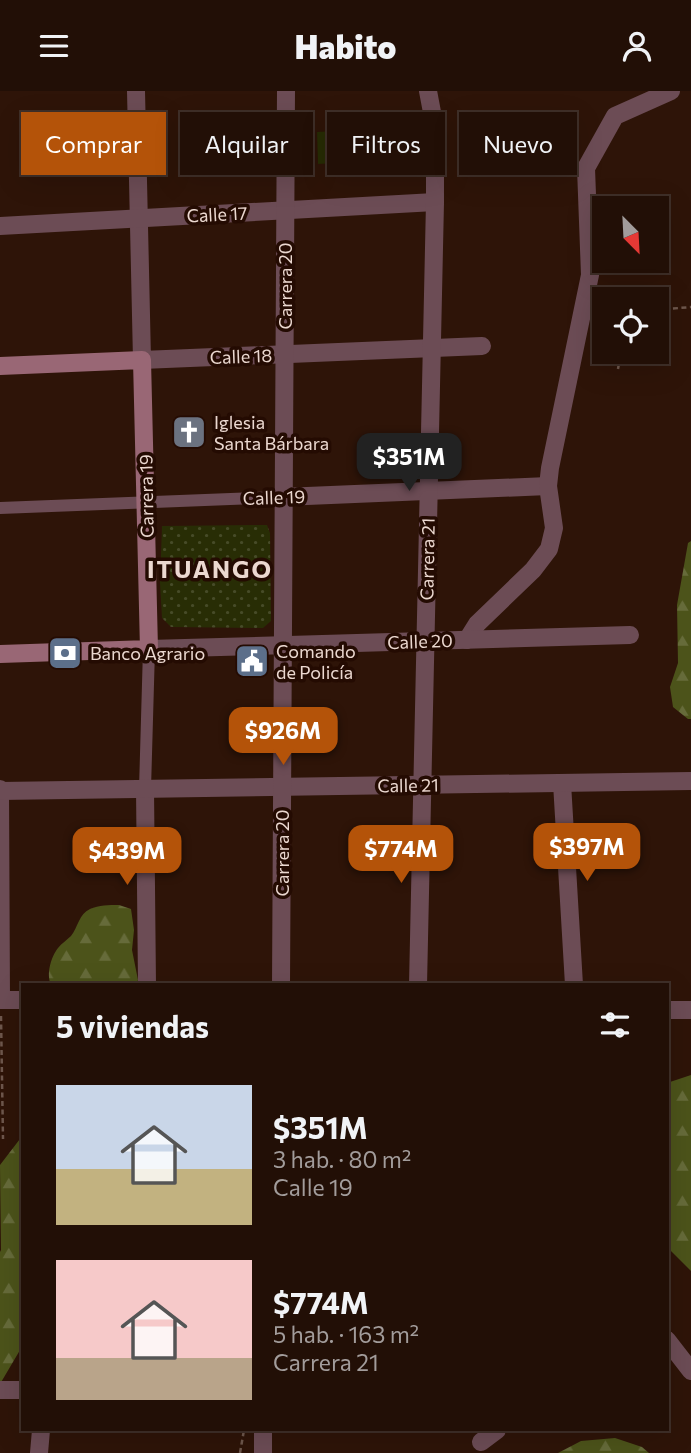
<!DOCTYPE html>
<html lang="es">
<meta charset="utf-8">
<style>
:root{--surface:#220f06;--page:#2a1810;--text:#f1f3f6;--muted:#a29c9b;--line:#3f2f28;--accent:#b45309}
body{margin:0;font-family:Commissioner,sans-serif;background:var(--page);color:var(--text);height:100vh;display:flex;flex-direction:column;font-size:26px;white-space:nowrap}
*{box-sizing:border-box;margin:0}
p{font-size:23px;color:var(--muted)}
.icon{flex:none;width:38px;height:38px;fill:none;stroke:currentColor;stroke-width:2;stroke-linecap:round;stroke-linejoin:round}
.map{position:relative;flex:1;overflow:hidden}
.panel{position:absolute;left:21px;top:892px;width:648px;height:448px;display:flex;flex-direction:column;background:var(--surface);border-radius:0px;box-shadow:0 7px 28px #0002,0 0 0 2px var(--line)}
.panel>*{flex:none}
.guide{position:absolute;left:21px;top:21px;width:649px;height:63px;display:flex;gap:14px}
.needle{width:46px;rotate:156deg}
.controls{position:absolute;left:592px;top:105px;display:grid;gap:14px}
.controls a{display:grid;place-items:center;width:77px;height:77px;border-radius:0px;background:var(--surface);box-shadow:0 7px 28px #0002,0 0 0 2px var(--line);font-size:35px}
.price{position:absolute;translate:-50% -60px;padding:0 16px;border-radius:14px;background:var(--accent);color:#fff;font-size:23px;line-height:46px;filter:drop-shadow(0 2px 4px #0008)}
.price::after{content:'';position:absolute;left:50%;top:42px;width:21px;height:16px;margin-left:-10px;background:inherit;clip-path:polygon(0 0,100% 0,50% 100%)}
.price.current{background:#222;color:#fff}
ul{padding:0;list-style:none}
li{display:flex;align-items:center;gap:21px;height:175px;padding:0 35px}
li span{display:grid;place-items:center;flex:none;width:196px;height:140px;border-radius:0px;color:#555}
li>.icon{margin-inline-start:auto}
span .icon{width:84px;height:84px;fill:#fffc;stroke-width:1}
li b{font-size:30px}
h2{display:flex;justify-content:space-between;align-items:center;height:84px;padding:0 35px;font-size:30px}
.pill{padding:0 24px;border-radius:0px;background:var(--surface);box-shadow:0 7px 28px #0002,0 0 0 2px var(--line);font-size:24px;line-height:63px}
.pill.current{background:var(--accent);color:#fff}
header{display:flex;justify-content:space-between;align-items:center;height:91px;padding:0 35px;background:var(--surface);font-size:32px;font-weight:800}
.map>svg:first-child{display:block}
</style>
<header><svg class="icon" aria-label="menu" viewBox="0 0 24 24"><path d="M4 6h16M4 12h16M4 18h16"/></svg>Habito<svg class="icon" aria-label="person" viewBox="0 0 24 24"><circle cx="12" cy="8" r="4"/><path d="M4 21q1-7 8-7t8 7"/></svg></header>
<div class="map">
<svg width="691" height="1362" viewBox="0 0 691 1362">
<defs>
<pattern id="forest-firs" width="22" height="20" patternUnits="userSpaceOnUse" patternTransform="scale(1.75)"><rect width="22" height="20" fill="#4c531a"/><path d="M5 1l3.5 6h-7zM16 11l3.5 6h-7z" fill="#666b3a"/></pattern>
<pattern id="park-dots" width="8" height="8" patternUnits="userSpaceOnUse" patternTransform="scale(1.75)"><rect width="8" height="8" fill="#282d05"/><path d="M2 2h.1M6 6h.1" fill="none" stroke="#474b28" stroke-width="1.8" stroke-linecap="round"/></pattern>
</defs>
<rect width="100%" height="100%" fill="#2e1408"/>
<g fill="url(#forest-firs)">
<path d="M691 450V628H688L673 616 670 596 678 572 677 514 688 452Z"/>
<path d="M119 814 131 818 134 839 132 859 138 889 136 894H51C46 883 51 866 58 857 62 852 67 849 71 845 78 836 79 823 90 818 99 814 109 814 119 814Z"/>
<path d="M691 984V1180L667 1156V992Z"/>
<path d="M23 1044V1254L0 1293V1161L1 1159 0 1074Z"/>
<path d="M615 1347 642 1356 649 1362H558L581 1350Z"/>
</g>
<path fill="url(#park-dots)" d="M267 434 270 442 271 530 263 537 171 536 162 527 160 492 162 435Z"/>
<path fill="#282d05" d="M387 37 388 69 318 73 317 41Z"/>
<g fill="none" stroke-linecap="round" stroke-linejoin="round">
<g stroke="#6e574c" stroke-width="2.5" stroke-dasharray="5 3.5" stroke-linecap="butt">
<path d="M656 219 691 216"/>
<path d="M618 278 621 261"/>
<path d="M1 925 3 1048"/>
<path d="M240 1362 244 1339"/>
</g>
<g stroke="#6c4c55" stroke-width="12">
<path d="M0 417 283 406"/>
<path d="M145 698 149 558"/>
</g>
<g stroke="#6c4c55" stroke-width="18">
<path d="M136 0 142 269 482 255"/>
<path d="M0 135 435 111"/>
<path d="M283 406 548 395"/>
<path d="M467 549 477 533 533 479 549 458 554 437 548 395 550 377 590 184 586 77 615 25 671 0"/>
<path d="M149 558 630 544"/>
<path d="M562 692 574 894"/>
<path d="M0 698 1 909"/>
<path d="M145 698 147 894"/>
<path d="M0 700 691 690"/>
<path d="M281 894 286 0"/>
<path d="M418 894 435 111V37L428 0"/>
<path d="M0 909H23"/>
<path d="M667 919H691"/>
<path d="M667 1249 691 1280"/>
<path d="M0 1299H23"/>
<path d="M481 1351 497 1339"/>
<path d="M39 1362 41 1339"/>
<path d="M263 1362V1339"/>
</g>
<path stroke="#996775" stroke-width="18" d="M0 275 142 269 149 558 0 563"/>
</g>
<defs>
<g id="church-square" transform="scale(1.75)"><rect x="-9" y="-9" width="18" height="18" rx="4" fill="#6b7280" stroke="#240b02"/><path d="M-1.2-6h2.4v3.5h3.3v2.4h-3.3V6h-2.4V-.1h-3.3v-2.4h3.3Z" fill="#fff"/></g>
<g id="bank-square" transform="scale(1.75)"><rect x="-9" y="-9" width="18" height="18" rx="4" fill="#5c6f8a" stroke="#240b02"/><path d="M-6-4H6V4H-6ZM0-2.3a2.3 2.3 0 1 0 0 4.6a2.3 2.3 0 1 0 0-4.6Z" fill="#fff"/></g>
<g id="civic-square" transform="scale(1.75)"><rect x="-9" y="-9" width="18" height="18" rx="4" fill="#5c6f8a" stroke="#240b02"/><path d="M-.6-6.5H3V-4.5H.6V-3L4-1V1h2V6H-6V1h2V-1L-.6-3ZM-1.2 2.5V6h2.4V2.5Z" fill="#fff"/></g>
</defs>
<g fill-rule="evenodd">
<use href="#church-square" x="189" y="341"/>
<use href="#bank-square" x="65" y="562"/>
<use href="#civic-square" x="252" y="570"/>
</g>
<g text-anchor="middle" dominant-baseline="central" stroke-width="7" stroke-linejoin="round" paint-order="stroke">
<g font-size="18" fill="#ebd8d0" stroke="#240b02">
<text transform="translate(217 123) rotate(-3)">Calle 17</text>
<text transform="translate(285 195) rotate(-90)">Carrera 20</text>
<text transform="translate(241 265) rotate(-2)">Calle 18</text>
<text transform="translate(146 405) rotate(-91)">Carrera 19</text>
<text transform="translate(274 406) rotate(-2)">Calle 19</text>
<text transform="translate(427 468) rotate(-89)">Carrera 21</text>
<text transform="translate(420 550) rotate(-2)">Calle 20</text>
<text transform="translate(408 694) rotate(-1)">Calle 21</text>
<text transform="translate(282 762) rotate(-90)">Carrera 20</text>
</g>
<g font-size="18" fill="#ebd8d0" stroke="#240b02" text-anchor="start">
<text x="214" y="331">Iglesia<tspan x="214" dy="21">Santa Bárbara</tspan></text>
<text x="276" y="560">Comando<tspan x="276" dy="21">de Policía</tspan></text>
<text x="90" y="562">Banco Agrario</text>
</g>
<g font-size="24" font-weight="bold" letter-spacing="2" fill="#ebd8d0" stroke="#240b02">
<text x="210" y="477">ITUANGO</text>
</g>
</g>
</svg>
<div class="controls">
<a><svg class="needle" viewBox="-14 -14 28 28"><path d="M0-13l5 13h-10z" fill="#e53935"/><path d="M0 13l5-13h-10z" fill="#a29c9b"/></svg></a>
<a><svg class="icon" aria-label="locate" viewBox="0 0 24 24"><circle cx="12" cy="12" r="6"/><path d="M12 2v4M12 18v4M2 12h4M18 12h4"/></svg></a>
</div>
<b class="price current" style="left:409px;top:402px">$351M</b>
<b class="price" style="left:283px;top:676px">$926M</b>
<b class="price" style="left:587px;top:792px">$397M</b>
<b class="price" style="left:401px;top:794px">$774M</b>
<b class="price" style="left:127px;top:796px">$439M</b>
<div class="guide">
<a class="pill current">Comprar</a>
<a class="pill">Alquilar</a>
<a class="pill">Filtros</a>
<a class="pill">Nuevo</a>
</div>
<section class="panel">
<h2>5 viviendas<svg class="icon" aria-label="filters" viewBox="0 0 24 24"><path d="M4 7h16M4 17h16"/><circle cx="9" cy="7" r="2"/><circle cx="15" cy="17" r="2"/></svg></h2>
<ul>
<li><span style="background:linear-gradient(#c9d6e8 60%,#c2b280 0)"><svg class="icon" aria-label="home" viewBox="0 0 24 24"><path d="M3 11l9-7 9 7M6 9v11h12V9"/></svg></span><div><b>$351M</b><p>3 hab. · 80 m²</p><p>Calle 19</p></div></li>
<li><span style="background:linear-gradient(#f6c9c9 70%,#b9a48a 0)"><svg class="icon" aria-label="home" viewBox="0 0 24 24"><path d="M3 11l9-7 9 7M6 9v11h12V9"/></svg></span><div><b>$774M</b><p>5 hab. · 163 m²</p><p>Carrera 21</p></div></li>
</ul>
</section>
</div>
